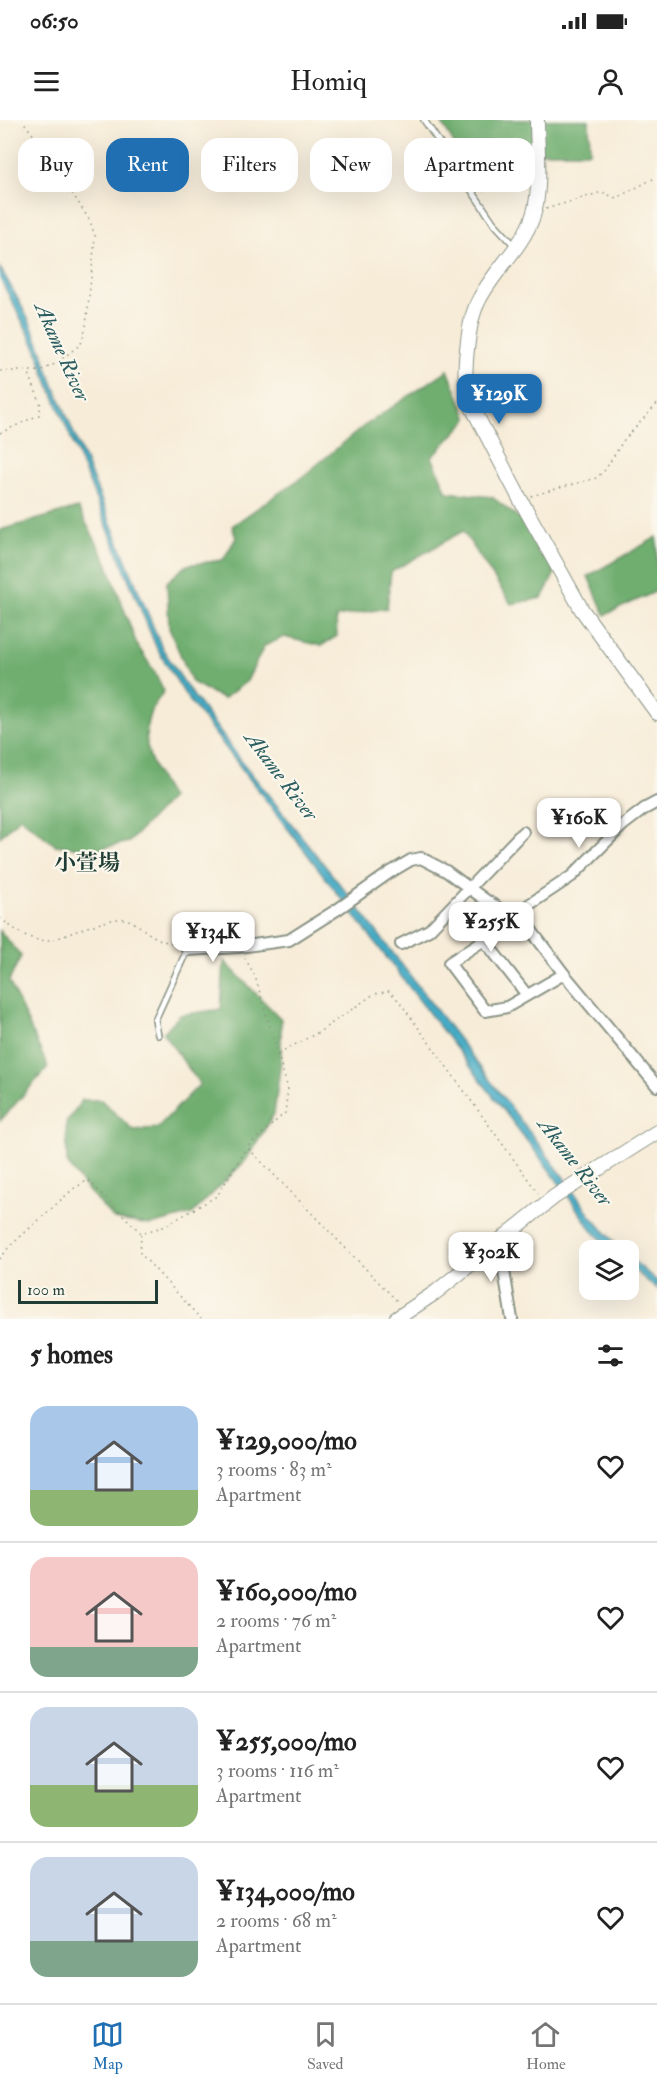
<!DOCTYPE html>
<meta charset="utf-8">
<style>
:root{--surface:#fff;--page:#f6f6f6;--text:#222;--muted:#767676;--line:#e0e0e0;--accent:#1f6fb2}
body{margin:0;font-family:"IM FELL Double Pica","Noto Serif JP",serif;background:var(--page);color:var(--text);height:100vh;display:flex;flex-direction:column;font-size:22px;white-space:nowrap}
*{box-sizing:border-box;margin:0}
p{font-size:20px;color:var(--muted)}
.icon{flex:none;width:33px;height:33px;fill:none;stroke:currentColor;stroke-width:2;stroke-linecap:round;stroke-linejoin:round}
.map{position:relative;height:1199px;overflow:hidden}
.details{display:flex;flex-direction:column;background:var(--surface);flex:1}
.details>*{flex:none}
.guide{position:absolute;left:18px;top:18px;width:621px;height:54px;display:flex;gap:12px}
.buttons{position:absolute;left:579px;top:1120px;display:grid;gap:12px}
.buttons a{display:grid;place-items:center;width:60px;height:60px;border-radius:12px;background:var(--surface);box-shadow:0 6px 24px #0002;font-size:30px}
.scale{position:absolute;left:18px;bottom:15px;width:140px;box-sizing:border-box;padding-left:6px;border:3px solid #1f3d34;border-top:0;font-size:16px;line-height:21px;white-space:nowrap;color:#1f3d34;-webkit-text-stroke:4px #fbf7ec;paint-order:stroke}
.price{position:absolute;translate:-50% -51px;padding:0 14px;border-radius:12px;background:#fff;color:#222;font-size:20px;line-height:39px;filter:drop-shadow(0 2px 3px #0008)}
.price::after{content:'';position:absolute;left:50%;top:36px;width:18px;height:14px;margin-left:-9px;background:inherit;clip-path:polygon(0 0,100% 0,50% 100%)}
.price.selected{background:var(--accent);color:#fff}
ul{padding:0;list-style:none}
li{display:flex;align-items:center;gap:18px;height:150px;padding:0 30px}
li+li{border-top:2px solid var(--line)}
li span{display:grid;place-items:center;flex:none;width:168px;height:120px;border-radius:18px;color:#555}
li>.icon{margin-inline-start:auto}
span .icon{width:72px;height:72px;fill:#fffc;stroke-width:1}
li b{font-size:26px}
h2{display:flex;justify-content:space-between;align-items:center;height:72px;padding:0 30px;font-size:26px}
.pill{padding:0 21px;border-radius:18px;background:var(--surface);box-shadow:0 6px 24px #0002;font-size:21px;line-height:54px}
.pill.selected{background:var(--accent);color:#fff}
.status{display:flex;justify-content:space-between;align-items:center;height:42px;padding:0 30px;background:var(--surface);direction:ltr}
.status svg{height:16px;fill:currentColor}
header{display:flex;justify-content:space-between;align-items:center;height:78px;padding:0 30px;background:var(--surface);font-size:27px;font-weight:600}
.tabs{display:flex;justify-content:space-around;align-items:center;height:84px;border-top:2px solid var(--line);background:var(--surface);font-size:16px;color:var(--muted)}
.tabs a{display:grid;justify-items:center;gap:3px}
.tabs .selected{color:var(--accent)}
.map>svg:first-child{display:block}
</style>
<div class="status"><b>06:50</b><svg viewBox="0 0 49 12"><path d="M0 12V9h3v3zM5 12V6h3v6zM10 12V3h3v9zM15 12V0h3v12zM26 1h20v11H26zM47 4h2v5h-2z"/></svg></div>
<header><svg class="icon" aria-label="menu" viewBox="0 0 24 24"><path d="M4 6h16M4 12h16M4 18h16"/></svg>Homiq<svg class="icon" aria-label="person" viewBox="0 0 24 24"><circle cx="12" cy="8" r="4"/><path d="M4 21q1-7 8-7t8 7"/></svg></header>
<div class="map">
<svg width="657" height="1199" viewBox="0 0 657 1199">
<rect width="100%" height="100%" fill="#fbf7ec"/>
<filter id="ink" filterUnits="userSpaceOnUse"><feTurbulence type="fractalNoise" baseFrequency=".0167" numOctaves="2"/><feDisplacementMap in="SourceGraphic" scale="12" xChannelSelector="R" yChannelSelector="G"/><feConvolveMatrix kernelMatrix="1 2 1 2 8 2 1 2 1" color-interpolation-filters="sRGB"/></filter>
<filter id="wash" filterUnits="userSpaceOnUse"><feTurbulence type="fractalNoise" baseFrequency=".008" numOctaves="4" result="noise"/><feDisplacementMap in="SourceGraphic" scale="24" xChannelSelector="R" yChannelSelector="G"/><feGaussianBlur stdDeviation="1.35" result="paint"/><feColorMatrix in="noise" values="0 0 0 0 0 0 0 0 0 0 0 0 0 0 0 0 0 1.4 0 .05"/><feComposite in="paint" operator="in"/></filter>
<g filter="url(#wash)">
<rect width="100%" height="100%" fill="#f7ecd8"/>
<g fill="#6fae6f" stroke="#477652" stroke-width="1.5">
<path d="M440 0H589L590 32H518L480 68Z"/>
<path d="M448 250 468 299 432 337 447 372 492 377 532 408 555 453 542 478 511 484 463 411 391 452 387 488 336 497 337 516 321 526 284 517 264 526 247 561 223 579 192 562 169 508 167 462 187 445 223 440 236 418 232 406 302 357 364 306Z"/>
<path d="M78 388 107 442 137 525 154 551 164 571C160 577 154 584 151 591 138 625 154 650 171 678L129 722 94 730 55 725 20 697 0 717V410Z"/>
<path d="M657 417V471L605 495 588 456Z"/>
<path d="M0 811 21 836 9 861 48 947 0 1001Z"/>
<path d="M224 841 281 899V940L274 994 246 1040 192 1094 151 1105 114 1099 84 1066 67 1043 66 1003 82 980H101L133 1010 157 1008 200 964 163 913 180 895 221 889Z"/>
</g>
<g fill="#45abc5" stroke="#32747c" stroke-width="1.5">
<path d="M0 148C19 180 38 214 48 250L162 528 187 567 242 642 354 782 560 1052 590 1095 622 1131H612L591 1109 554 1056 186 576 157 529 44 252 37 230 0 158Z"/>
<path d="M629 1137 657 1161V1169L629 1146Z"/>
</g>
</g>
<g filter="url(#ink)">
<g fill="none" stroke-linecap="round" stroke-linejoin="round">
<g stroke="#8b9486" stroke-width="8">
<g id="service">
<path d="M424 0 493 102 515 126"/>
<path d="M158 915 155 900 187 830"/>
</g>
</g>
<g stroke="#8b9486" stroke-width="14">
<g id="minor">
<path d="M484 820 527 875"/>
<path d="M401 824 429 810 523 712"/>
<path d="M187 830 239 827 289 820 338 789 389 753 411 740 421 738 446 751 487 781 528 806 564 854 657 966"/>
<path d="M564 854 507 887 485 891 449 843 484 820 512 796 572 756 623 705 644 689 657 682"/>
<path d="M499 1121 512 1199"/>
</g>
</g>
<g stroke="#8b9486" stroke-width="16">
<g id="tertiary">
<path d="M537 0C537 29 542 69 533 96 522 128 494 150 479 180 471 195 469 212 467 229 465 248 464 265 470 283L520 379 582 490 657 593"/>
<path d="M396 1199 436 1172 554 1077 657 1012"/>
</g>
</g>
<g stroke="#8b9486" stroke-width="1.5" stroke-dasharray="1.5 4.5" stroke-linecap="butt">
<path d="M546 89 602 72 616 78 657 57"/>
<path d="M0 251H40L55 244 81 224 86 206 94 129 95 116 90 101 44 29 22 0"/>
<path d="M0 313 39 295 41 285 28 251"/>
<path d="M531 376 596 358 605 350 623 321 657 284"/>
<path d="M0 798C48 837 51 816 101 803 108 801 117 798 124 799 137 801 144 812 155 817 162 821 170 823 177 826"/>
<path d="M245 838 255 856 288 969 285 993 247 1027 398 1182"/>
<path d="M279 933 319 912 374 874 389 871 399 881 538 1073"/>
<path d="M141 1114 140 1133 201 1199"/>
<path d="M0 1139 9 1127 73 1069 88 1060 141 1113 163 1107 217 1076 246 1028"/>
</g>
<use href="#service" stroke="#fff" stroke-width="5"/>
<use href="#minor" stroke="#fff" stroke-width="10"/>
<use href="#tertiary" stroke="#fff" stroke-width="14"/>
</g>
</g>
<g text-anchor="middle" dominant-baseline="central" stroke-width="4.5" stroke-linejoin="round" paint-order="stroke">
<g font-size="21" font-style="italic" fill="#2a5e60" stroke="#fbf7ec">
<text transform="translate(62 232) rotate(66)">Akame River</text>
<text transform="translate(281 656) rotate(53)">Akame River</text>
<text transform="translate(575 1042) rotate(52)">Akame River</text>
</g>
<g font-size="22" font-weight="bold" fill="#1f3d34" stroke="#fbf7ec">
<text x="87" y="743">小萱場</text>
</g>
</g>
</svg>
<div class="buttons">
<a><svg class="icon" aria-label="layers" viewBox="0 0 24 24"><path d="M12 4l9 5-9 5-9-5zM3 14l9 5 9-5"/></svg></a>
</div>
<div class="scale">100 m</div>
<b class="price selected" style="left:499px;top:305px">¥129K</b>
<b class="price" style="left:579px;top:729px">¥160K</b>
<b class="price" style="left:491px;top:833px">¥255K</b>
<b class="price" style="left:213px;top:843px">¥134K</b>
<b class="price" style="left:491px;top:1163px">¥302K</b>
<div class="guide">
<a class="pill">Buy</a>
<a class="pill selected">Rent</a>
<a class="pill">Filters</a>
<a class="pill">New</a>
<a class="pill">Apartment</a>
</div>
</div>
<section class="details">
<h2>5 homes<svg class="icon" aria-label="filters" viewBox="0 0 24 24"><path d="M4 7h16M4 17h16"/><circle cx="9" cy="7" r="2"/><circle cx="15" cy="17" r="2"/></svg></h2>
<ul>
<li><span style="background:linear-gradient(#a9c7e8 70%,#8fb573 0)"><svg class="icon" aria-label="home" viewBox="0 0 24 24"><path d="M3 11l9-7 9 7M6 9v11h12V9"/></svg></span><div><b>¥129,000/mo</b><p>3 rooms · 83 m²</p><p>Apartment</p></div><svg class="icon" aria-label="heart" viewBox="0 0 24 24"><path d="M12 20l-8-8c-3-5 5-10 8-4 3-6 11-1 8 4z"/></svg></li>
<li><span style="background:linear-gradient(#f6c9c9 75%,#7fa58c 0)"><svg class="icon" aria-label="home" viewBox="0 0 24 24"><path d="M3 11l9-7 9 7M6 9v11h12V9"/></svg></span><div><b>¥160,000/mo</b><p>2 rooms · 76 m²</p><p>Apartment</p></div><svg class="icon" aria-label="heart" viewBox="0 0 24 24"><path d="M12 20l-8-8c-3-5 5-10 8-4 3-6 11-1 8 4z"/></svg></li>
<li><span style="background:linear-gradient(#c9d6e8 65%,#8fb573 0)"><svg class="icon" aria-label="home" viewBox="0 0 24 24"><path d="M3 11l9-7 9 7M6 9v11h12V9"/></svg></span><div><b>¥255,000/mo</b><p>3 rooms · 116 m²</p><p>Apartment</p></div><svg class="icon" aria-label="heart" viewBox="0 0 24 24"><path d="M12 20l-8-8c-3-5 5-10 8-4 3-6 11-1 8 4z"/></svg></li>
<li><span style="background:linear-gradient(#c9d6e8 70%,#7fa58c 0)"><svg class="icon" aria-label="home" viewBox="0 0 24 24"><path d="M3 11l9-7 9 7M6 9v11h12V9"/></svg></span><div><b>¥134,000/mo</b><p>2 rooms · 68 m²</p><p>Apartment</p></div><svg class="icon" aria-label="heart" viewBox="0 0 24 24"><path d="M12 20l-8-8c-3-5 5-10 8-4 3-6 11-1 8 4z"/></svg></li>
</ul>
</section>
<nav class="tabs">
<a class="selected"><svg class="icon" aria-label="map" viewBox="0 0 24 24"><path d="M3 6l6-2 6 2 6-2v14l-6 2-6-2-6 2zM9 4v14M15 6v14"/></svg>Map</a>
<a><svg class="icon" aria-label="saved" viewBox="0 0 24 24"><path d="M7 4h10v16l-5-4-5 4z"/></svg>Saved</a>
<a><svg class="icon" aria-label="home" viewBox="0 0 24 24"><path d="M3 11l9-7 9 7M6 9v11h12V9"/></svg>Home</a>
</nav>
